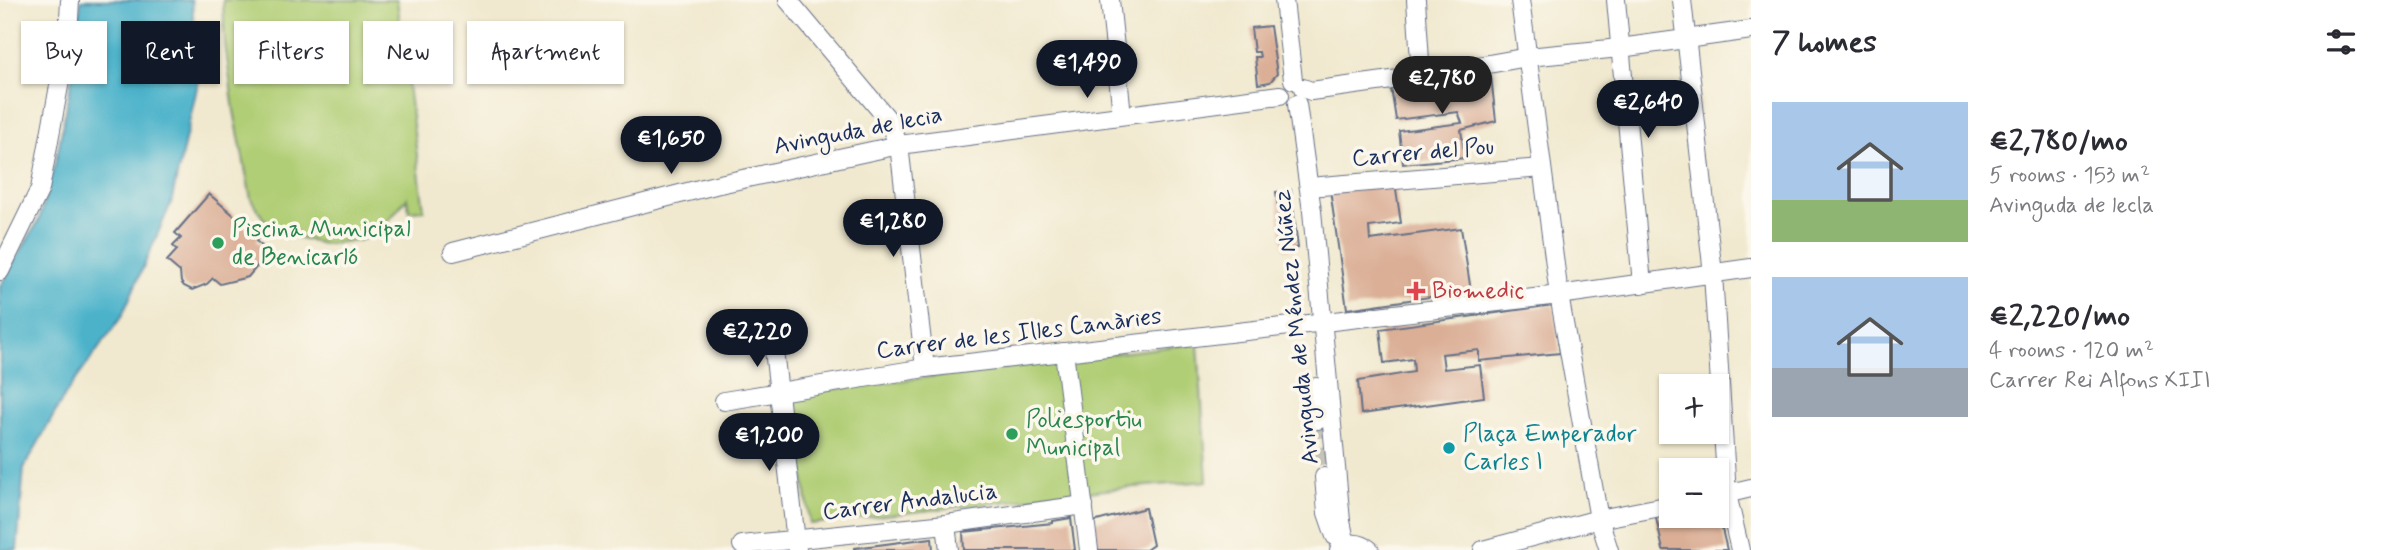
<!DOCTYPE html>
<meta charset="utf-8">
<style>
:root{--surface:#fff;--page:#f7f7f7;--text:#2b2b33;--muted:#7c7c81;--accent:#111827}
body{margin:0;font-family:Mynerve,sans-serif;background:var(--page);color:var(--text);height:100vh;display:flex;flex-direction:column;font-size:26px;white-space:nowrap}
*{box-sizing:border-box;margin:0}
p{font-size:23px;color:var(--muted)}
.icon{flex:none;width:38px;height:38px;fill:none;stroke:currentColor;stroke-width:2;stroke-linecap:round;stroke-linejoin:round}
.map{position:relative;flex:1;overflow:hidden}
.side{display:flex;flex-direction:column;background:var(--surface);width:630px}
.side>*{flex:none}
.top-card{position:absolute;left:21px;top:21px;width:665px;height:63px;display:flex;gap:14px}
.buttons{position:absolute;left:1659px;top:374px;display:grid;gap:14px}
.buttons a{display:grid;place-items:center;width:70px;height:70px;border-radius:0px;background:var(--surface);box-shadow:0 2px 5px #0004;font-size:35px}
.price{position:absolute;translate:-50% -60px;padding:0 16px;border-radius:24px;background:var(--accent);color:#fff;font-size:23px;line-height:46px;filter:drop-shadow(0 2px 4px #0008)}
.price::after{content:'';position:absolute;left:50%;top:42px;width:21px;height:16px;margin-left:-10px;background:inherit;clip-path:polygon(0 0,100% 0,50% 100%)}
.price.active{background:#222;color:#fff}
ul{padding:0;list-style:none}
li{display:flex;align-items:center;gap:21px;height:175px;padding:0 21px}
li span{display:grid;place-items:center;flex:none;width:196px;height:140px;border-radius:0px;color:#555}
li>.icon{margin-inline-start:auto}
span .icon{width:84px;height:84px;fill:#fffc;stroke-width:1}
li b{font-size:30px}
h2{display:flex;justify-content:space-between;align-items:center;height:84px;padding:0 21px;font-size:30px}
.tag{padding:0 24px;border-radius:0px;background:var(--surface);box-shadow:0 2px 5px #0004;font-size:24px;line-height:63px}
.tag.active{background:var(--accent);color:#fff}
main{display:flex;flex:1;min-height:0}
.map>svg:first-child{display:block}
</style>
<main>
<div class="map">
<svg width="1751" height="550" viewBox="0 0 1751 550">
<rect width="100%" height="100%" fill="#fbf7ec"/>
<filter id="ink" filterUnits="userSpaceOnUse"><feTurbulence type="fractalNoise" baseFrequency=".0143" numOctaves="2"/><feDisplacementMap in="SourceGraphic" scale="14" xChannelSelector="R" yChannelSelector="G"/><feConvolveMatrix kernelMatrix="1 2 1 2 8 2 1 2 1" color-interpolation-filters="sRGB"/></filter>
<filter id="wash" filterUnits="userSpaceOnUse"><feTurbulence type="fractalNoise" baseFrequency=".00686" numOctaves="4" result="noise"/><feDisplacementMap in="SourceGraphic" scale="28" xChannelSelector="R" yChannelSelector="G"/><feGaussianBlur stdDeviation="1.57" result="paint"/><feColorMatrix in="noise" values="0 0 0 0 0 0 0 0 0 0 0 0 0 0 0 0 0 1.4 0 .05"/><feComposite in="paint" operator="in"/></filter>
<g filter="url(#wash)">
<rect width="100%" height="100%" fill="#f1e9cf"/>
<g fill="#b0ce75" stroke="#667e6a" stroke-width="2">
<path d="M223 0H397L424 210 409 211 407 198 381 230 361 240 323 244 284 234 263 218 251 199 234 111 225 43Z"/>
<path d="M1198 343 1207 481 1122 488 810 524 793 394Z"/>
</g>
<path fill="#4bb2ca" stroke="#337094" stroke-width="2" d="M81 0H192L198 83 171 203 122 316 65 395 24 468 17 550H0V286L39 220 57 156 74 66Z"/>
<g id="blocks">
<g fill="#dbaf96">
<path d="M1270 26 1277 74 1270 82 1258 84 1255 57H1260L1259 52H1254L1251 28Z"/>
<path d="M1491 76 1496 121 1461 130 1465 158 1403 164 1399 131 1462 123 1458 112 1396 120 1391 88Z"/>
<path d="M1395 183 1401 223 1369 227 1370 240 1461 228 1471 291 1347 309 1330 190Z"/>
<path d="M1291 190 1298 248 1284 249 1276 192Z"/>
<path d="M209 194 259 237 256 241 269 252 248 277 220 284 213 278 207 284 192 290 184 286 181 282 180 272 167 261 177 250 173 246 181 238 175 233Z"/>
<path d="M1553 305 1560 353 1479 361V350L1442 354 1444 369 1480 365 1484 397 1361 414 1358 381 1414 372 1413 359 1384 363 1380 329Z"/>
<path d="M1145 508 1153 545 1146 550H1096L1093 522Z"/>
<path d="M1717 509 1727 550H1663L1656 518 1671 515 1717 516Z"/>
<path d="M1071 518 1075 550H964L963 532 1053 523V521Z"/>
<path d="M932 538 933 550H855V548Z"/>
</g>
</g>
</g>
<g filter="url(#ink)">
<use href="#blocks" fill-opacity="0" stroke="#667086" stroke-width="2"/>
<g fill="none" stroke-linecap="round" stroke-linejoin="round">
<path stroke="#c6c4b8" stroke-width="18" stroke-dasharray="18 9" stroke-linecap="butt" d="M1318 420 1324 477"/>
<g stroke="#667086" stroke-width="20">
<g id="minor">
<path d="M788 0 886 117 899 145 925 368"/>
<path d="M1110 0 1122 115"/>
<path d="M1284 0 1293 80"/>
<path d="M1416 0 1421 76"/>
<path d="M1520 0 1559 295 1599 519 1609 550"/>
<path d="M1616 0 1642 284"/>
<path d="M1682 0 1713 274 1727 494 1740 550"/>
<path d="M1303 88 1311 91 1421 76 1528 57 1620 48 1751 30"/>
<path d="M1297 104 1312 211 1341 521 1346 545"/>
<path d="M1309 187 1542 168"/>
<path d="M453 252 715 185 899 145 1280 95"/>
<path d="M0 271 40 189 68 37 70 0"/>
<path d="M773 341 797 550"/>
<path d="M1064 352 1089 550"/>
<path d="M1316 387 1318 420"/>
<path d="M724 401 925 368 1559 295 1751 268"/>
<path d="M1324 477 1327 513 1335 536"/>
<path d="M1717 496 1751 488"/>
<path d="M946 524 949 550"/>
<path d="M742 545 946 524 1084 505"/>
<path d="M1339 550C1349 541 1360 542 1370 550"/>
<path d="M1483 550 1599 519 1671 505"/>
</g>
</g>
<use href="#minor" stroke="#fff" stroke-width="18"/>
</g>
</g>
<g fill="#2e9e5b" stroke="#fbf7ec" stroke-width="2.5">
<circle cx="218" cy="243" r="7"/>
<circle cx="1012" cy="434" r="7"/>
</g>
<path fill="#e0444e" stroke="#fbf7ec" stroke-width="2.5" d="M1412.5 280.5h7v7h7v7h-7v7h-7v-7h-7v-7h7z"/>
<circle fill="#0f9aa8" stroke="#fbf7ec" stroke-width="2.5" cx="1449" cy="448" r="7"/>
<g text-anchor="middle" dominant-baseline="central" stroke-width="7" stroke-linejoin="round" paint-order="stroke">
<g font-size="24" fill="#1b2f5e" stroke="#fbf7ec">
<text transform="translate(858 131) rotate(-11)">Avinguda de lecia</text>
<text transform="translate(1423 153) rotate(-5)">Carrer del Pou</text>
<text transform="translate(1297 327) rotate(-96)">Avinguda de Méndez Núñez</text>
<text transform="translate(1019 334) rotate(-7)">Carrer de les Illes Canàries</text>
<text transform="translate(910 502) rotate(-7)">Carrer Andalucia</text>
</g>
<g font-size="24" fill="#27864d" stroke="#fbf7ec" text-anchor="start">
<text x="232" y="229">Piscina Municipal<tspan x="232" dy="28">de Benicarló</tspan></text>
<text x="1026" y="420">Poliesportiu<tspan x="1026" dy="28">Municipal</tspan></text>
</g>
<g font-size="24" fill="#be3a42" stroke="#fbf7ec" text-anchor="start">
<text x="1432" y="291">Biomedic</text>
</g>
<g font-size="24" fill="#0d838f" stroke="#fbf7ec" text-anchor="start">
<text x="1463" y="434">Plaça Emperador<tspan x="1463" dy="28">Carles I</tspan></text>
</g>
</g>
</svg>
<div class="buttons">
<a>+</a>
<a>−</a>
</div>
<b class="price" style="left:1087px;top:100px">€1,490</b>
<b class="price active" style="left:1442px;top:116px">€2,780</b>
<b class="price" style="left:1648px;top:140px">€2,640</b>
<b class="price" style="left:671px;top:176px">€1,650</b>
<b class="price" style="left:893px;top:259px">€1,280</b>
<b class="price" style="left:757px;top:369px">€2,220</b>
<b class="price" style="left:769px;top:473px">€1,200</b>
<div class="top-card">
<a class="tag">Buy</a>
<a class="tag active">Rent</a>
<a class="tag">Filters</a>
<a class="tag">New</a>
<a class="tag">Apartment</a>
</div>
</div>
<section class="side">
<h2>7 homes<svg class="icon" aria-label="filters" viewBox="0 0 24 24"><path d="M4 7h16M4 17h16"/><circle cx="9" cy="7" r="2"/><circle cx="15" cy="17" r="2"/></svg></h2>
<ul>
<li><span style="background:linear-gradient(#a9c7e8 70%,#8fb573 0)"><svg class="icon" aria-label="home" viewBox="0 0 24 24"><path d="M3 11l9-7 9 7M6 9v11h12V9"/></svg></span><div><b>€2,780/mo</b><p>5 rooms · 153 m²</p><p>Avinguda de lecla</p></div></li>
<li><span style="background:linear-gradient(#a9c7e8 65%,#9aa5b1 0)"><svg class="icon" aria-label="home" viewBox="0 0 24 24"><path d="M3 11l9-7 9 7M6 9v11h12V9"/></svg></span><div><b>€2,220/mo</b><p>4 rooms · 120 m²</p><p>Carrer Rei Alfons XIII</p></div></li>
</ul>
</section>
</main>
